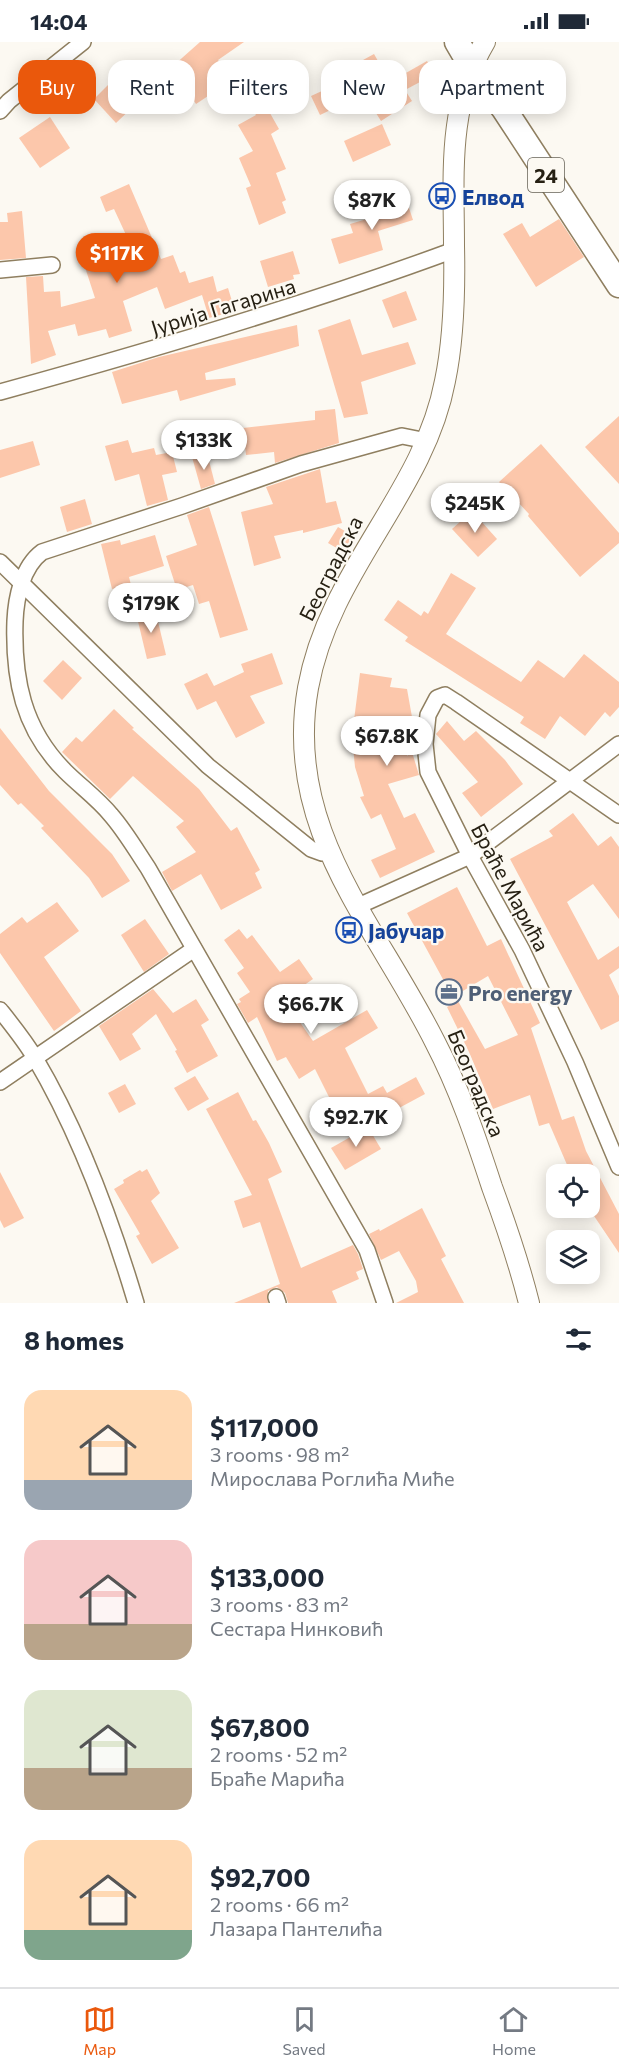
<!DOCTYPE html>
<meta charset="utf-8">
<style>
:root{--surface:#fff;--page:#f2f2f3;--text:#1f2937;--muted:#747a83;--line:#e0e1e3;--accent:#ea580c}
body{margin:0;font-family:Commissioner,sans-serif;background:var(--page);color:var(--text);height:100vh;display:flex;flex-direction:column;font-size:22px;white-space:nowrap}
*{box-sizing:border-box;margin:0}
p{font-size:20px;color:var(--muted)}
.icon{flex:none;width:33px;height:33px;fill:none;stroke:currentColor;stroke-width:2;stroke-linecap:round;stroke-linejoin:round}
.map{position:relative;height:1261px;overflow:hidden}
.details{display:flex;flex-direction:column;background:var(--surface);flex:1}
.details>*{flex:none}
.banner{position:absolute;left:18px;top:18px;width:584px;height:54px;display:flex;gap:12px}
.buttons{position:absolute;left:546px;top:1122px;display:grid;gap:12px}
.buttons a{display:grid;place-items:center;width:54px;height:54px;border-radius:12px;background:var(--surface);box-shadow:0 3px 15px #0003;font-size:30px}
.price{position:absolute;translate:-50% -51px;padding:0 14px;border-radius:21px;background:#fff;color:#222;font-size:20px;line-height:39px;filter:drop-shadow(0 2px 3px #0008)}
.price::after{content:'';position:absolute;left:50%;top:36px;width:18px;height:14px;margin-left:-9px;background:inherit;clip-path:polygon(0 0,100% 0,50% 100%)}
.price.current{background:var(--accent);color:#fff}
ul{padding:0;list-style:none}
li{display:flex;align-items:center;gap:18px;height:150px;padding:0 24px}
li span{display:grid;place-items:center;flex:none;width:168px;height:120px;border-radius:18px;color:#555}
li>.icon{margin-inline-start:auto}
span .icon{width:72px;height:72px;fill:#fffc;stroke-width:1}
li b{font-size:26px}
h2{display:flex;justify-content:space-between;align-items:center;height:72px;padding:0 24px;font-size:26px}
.tag{padding:0 21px;border-radius:18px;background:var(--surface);box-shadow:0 3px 15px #0003;font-size:21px;line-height:54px}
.tag.current{background:var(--accent);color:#fff}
.status{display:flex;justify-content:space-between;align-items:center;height:42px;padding:0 30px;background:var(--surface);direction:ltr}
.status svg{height:16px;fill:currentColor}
.tab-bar{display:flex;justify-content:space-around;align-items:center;height:84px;border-top:2px solid var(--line);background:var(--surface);font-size:16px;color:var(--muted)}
.tab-bar a{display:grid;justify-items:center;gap:3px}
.tab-bar .current{color:var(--accent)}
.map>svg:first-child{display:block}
</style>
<div class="status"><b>14:04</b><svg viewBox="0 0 49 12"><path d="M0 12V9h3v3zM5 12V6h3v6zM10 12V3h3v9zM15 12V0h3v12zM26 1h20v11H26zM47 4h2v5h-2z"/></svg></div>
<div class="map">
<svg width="619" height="1261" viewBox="0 0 619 1261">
<rect width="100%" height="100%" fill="#fcf9f2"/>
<g fill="#fcc7ab">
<path d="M200 0H244L218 18 234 41 213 55 211 52 196 62 182 39 174 45 164 32Z"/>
<path d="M374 12 390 40 427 19 435 32 405 48 412 59 381 79 364 52 320 73 311 54 357 33 352 24Z"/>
<path d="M114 37 137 61 116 81 94 57Z"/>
<path d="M263 37 272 50 262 57 279 87 271 92 286 127 276 131 286 158 282 160 286 171 259 183 246 146 251 144 239 116 253 109 238 83 256 73 241 51Z"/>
<path d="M50 75 70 106 40 126 19 96Z"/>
<path d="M382 82 391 103 353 120 344 99Z"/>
<path d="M129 142 161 217 173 213 180 231 185 229 189 241 213 234 217 250 228 246 235 269 209 276 202 253 165 267 157 245 123 259 132 289 109 296 106 287 78 294 75 282 48 289 56 313 31 322 26 235 43 234 44 250 60 249 61 265 95 256 82 216 120 205 117 199 127 195 114 167 106 170 100 155Z"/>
<path d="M404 151 413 178 378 189 383 208 339 222 331 197 353 191 350 182 384 172 380 159Z"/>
<path d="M22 169 26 216 0 218V180H8L7 171Z"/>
<path d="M559 177 584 215 536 245 503 192 522 181 530 195Z"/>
<path d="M293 209 300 232 293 233 294 237 268 245 260 219Z"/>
<path d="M406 249 417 278 393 286 382 258Z"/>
<path d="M350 277 362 313 408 300 416 322 361 340 368 372 344 376 318 288Z"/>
<path d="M297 283 299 304 205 331 206 338 235 336 236 343 180 359 177 348 122 362 112 330 159 315Z"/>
<path d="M335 367 339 401 275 421 274 410 246 413 243 386 315 378V369Z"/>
<path d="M619 374V442L585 405Z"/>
<path d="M128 398 132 411 154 406 156 413 172 410 177 430 162 433 168 458 147 464 139 432 115 439 105 404Z"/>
<path d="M33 399 40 423 0 436V408Z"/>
<path d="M541 402 619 491V501L580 535 528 474 529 472 499 440Z"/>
<path d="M207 411 215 442 201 447 192 415Z"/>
<path d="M320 427 326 461 336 459 342 481 303 491V488L274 494 281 516 254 524 241 470 273 462 266 445Z"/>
<path d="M85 457 92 482 67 490 60 465Z"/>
<path d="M209 465 248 588 220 596 209 559 199 562 193 543 177 548 166 514 197 503 187 473Z"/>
<path d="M472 469 497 497 478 515 452 487Z"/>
<path d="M338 485 355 495 345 511 328 501Z"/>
<path d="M155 493 164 524 129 535 131 543 112 547 101 502 120 498 121 503Z"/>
<path d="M451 531 476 546 446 592 521 640 538 618 564 636 584 612 619 640V665L610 675 605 670 585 694 560 674 545 697 520 681 524 675 405 599 408 595 384 578 398 558 421 574 424 569 428 572Z"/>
<path d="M155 567 166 613 147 617 136 571Z"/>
<path d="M272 611 283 642 250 654 265 681 236 696 216 659 197 668 184 642 207 631 214 644 244 630 241 622Z"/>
<path d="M63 618 82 636 62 658 43 639Z"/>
<path d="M360 631 392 636 390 645 407 647 412 675 407 714 412 710 419 733 388 742 404 776 415 771 435 810 380 836 371 818 396 807 381 772 371 777 360 755 364 754 355 725 352 694Z"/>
<path d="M114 667 134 686 132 687 199 747 231 789 237 785 260 828 255 831 262 846 221 868 201 832 172 849 162 830 196 810 176 785 184 779 133 734 110 757 62 710 76 695 82 700Z"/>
<path d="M447 679 464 699 476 689 505 718 523 742 481 775 462 751 478 740 436 692Z"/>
<path d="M0 686 49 749 112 812 130 839 102 856 89 836 41 786 44 784 21 761 18 763 0 743Z"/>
<path d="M573 771 598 804 611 794 619 805V877L593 842 567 860 598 918 619 904V926L609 933 619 954V979L601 988 510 817 553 794 549 789Z"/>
<path d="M457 845 487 904 501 897 540 981 531 986 562 1078 574 1074 586 1109 619 1172V1211L590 1168V1132H571L549 1081 539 1084 530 1053 493 1067 469 1010 447 965 458 959 485 1007 518 993 488 934 446 959 439 947 445 941 407 871Z"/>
<path d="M57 860 79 889 44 915 81 969 54 989 0 911V892L22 875 27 881Z"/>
<path d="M145 877 169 912 144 930 121 893Z"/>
<path d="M239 887 247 897 252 893 280 930 299 917 313 937 284 957 313 999 367 968 378 986 345 1006 368 1052 383 1044 387 1051 416 1035 425 1052 362 1086 348 1061 335 1067 315 1027 299 1037 286 1015 277 1019 257 975 248 981 237 962 241 960 239 957 250 950 237 931 244 926 224 898Z"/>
<path d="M153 947 173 971 196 957 209 978 201 983 218 1014 187 1031 175 1009 177 1008 156 972 132 992 141 1007 120 1019 99 984Z"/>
<path d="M195 1034 209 1057 188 1069 174 1046Z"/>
<path d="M125 1042 136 1062 119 1071 108 1051Z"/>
<path d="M238 1050 253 1079 256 1078 269 1101 282 1130 268 1137 301 1226 353 1203 358 1212 363 1227 356 1230 359 1237 332 1249 337 1261H288L285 1251 277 1245 268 1249V1261H234L280 1242 260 1180 243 1186 234 1159 252 1153 206 1067Z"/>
<path d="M368 1085 381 1107 345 1128 331 1106Z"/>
<path d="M147 1127 160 1151 151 1159 179 1206 152 1222 136 1194 140 1192 114 1147 124 1141 123 1138 140 1128 142 1130Z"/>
<path d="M0 1130 24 1176 4 1186 0 1178Z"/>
<path d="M422 1166 446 1214 441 1217 464 1261H396L418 1250 416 1239 399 1209 381 1218 369 1192 379 1187 380 1189Z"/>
</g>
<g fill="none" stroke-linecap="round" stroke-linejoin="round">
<g stroke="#8f7f60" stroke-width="18">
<g id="minor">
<path d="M0 69 9 59 83 0"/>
<path d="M0 228 52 223"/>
<path d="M0 350C153 308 305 263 454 208"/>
<path d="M0 520 208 724 311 807 322 811 328 809"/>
<path d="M619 773 456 660 445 653 437 656 428 673 425 702 428 730 470 814 522 908 575 1020 619 1125"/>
<path d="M356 865 470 814 619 702"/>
<path d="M0 968C12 983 25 999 35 1016 80 1092 111 1177 136 1261"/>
<path d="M0 1040 194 907"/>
<path d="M276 1255 278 1261"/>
<path d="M385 1261 367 1208 148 826C136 808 125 789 111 773 98 757 80 744 65 729 23 687 13 637 15 579 16 556 22 525 42 510L182 464 301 422 402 394 427 399"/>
</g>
</g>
<g stroke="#8f7f60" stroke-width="22">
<path id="tertiary" d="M485 0C447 64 454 133 454 204 455 248 454 296 445 339 424 451 329 528 308 646 283 788 376 882 435 1000 459 1046 476 1096 492 1145 506 1183 519 1221 529 1261"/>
</g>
<g stroke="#8f7f60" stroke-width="27">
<path id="primary" d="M457 0 471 24 504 67 619 243"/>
</g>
<use href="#minor" stroke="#fff" stroke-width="15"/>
<use href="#tertiary" stroke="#fff" stroke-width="20"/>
<use href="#primary" stroke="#fff" stroke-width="24"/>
</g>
<defs>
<g id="bus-ring" transform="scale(1.35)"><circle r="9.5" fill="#fcf9f2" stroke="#1a4fb4" stroke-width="1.5"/><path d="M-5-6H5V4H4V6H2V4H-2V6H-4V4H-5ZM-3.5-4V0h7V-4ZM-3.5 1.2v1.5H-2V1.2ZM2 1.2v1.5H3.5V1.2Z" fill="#1a4fb4"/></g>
<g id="office-ring" transform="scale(1.35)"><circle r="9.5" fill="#fcf9f2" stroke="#5c6f8a" stroke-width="1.5"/><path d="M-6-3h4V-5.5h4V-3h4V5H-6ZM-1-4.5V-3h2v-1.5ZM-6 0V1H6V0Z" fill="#5c6f8a"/></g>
</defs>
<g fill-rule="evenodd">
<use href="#bus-ring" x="442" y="154"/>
<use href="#bus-ring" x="349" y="888"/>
<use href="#office-ring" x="449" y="950"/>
</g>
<g text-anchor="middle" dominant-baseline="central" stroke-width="4.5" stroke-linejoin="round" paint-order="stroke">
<rect fill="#fcf9f2" stroke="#666156" stroke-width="1.5" x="528" y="116" width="36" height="34" rx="4.5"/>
<g font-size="20" font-weight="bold" fill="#262013">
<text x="546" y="133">24</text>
</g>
<g font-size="21" font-weight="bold" fill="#164399" stroke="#fcf9f2" text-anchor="start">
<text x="462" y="154">Елвод</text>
<text x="368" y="888">Јабучар</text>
</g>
<g font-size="21" fill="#262013" stroke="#fcf9f2">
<text transform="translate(223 264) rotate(-17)">Јурија Гагарина</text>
<text transform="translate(330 526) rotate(-63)">Београдска</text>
<text transform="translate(511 845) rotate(62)">Браће Марића</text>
<text transform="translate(477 1041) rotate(67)">Београдска</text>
</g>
<g font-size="21" font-weight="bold" fill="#4e5e75" stroke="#fcf9f2" text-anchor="start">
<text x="468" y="950">Pro energy</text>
</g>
</g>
</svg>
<div class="buttons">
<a><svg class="icon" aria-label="locate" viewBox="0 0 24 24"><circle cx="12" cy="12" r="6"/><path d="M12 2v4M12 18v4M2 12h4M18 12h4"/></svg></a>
<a><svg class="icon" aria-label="layers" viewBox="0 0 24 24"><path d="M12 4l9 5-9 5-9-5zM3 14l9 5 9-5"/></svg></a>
</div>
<b class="price" style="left:372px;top:189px">$87K</b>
<b class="price current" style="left:117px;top:242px">$117K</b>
<b class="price" style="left:204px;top:429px">$133K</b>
<b class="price" style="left:475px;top:492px">$245K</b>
<b class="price" style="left:151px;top:592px">$179K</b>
<b class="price" style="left:387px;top:725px">$67.8K</b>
<b class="price" style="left:311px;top:993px">$66.7K</b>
<b class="price" style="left:356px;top:1106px">$92.7K</b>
<div class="banner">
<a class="tag current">Buy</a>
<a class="tag">Rent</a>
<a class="tag">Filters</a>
<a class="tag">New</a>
<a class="tag">Apartment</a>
</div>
</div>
<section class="details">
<h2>8 homes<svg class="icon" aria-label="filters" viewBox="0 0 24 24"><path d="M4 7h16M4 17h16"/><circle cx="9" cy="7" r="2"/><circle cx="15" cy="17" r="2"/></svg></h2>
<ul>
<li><span style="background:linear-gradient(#ffd9b3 75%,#9aa5b1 0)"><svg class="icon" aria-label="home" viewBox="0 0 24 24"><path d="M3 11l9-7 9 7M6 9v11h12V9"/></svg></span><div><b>$117,000</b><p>3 rooms · 98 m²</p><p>Мирослава Роглића Миће</p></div></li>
<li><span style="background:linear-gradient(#f6c9c9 70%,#b9a48a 0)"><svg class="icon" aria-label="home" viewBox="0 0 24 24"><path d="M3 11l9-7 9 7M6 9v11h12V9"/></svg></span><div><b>$133,000</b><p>3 rooms · 83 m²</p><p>Сестара Нинковић</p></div></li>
<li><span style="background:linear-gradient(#dfe7d0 65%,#b9a48a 0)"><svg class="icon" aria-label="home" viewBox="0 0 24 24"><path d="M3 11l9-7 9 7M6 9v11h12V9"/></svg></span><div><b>$67,800</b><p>2 rooms · 52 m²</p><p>Браће Марића</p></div></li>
<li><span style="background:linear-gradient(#ffd9b3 75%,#7fa58c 0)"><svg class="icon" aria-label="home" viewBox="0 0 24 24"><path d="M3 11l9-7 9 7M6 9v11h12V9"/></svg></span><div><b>$92,700</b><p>2 rooms · 66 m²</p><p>Лазара Пантелића</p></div></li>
</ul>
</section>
<nav class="tab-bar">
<a class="current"><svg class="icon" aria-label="map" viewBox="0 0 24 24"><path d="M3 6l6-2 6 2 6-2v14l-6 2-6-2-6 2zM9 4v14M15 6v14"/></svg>Map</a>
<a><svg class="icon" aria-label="saved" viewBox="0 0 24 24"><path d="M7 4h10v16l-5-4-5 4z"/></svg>Saved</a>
<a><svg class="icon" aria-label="home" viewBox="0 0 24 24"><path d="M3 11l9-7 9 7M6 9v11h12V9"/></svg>Home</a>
</nav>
